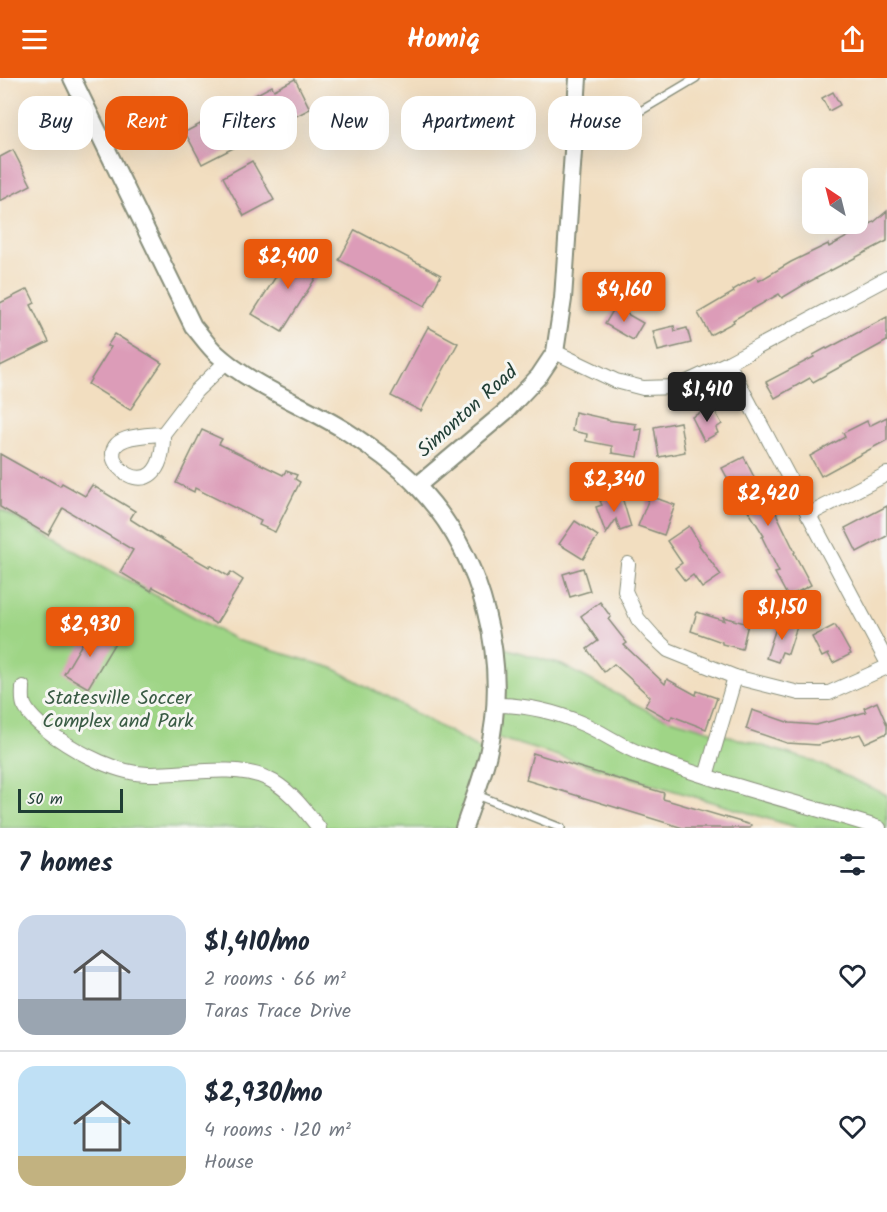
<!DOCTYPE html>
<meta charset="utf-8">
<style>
:root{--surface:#fff;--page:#f6f6f7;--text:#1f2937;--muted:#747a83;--line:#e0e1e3;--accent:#ea580c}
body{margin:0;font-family:Kalam,sans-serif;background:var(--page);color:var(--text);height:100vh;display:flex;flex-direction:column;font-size:22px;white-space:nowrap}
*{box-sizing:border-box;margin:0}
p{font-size:20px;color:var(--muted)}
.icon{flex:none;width:33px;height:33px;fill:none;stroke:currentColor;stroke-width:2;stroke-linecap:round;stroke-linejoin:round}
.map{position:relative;height:750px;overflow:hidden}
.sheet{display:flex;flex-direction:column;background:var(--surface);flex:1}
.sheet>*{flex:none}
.banner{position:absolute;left:18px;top:18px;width:852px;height:54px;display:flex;gap:12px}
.needle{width:39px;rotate:325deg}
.controls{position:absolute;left:802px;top:90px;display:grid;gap:12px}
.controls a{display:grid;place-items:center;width:66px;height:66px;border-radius:12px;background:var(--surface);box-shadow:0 6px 24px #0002;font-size:30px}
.scale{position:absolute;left:18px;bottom:15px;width:105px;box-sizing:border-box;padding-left:6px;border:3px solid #1f3d34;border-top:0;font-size:16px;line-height:21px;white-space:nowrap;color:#1f3d34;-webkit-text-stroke:4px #f6f6f2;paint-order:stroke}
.price{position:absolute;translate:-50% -51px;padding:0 14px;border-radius:6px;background:var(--accent);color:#fff;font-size:20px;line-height:39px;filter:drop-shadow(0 2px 3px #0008)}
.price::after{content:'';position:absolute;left:50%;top:36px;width:18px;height:14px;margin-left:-9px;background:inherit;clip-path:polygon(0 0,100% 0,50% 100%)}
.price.selected{background:#222;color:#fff}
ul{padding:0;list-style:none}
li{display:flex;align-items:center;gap:18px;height:150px;padding:0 18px}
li+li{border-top:2px solid var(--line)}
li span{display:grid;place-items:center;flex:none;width:168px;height:120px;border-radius:18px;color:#555}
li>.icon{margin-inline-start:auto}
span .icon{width:72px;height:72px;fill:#fffc;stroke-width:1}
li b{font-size:26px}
h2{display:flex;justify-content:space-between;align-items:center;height:72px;padding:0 18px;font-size:26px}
.pill{padding:0 21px;border-radius:18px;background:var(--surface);box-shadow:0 6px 24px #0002;font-size:21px;line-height:54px}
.pill.selected{background:var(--accent);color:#fff}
header{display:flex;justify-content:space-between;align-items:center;height:78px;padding:0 18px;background:var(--accent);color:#fff;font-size:27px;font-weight:600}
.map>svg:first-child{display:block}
</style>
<header><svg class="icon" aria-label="menu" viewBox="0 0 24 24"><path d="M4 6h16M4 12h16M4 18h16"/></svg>Homiq<svg class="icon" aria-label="share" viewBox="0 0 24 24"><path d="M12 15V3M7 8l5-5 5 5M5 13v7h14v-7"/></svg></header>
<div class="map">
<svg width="887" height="750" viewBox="0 0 887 750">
<rect width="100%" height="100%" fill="#f6f6f2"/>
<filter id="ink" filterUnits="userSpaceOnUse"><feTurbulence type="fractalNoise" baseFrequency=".0167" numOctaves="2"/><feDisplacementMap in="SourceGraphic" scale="12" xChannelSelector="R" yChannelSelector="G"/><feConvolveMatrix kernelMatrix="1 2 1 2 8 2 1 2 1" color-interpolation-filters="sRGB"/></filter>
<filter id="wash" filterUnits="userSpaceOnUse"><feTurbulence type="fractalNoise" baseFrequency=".008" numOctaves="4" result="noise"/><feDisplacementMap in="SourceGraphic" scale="24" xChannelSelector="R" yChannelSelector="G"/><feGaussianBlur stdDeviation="1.35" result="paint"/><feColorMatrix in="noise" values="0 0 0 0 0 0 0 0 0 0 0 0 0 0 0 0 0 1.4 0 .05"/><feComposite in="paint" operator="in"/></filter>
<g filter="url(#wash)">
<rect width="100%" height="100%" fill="#f2dec0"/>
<g fill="#9fd586" stroke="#5f895d" stroke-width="1.5">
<path d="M0 431 236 562 333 590 488 675 466 750H0Z"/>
<path d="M494 567 562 587 654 636 813 683 887 717V750H799L491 658Z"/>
</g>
<g id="blocks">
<g fill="#dc9cb8">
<path d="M295 1 310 31 202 86 185 54 225 33 227 36 255 21 253 18 272 8 274 12Z"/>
<path d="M833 14 840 27 829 33 822 20Z"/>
<path d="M13 72 31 107 0 123V79Z"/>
<path d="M252 83 274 122 244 138 223 99Z"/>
<path d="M887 133V163L807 205 782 220 779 216 733 242 734 244 710 257 698 235 734 214 733 212 756 198 759 203 791 184 828 166 829 169 874 144Z"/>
<path d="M355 152 441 197 425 228 339 182Z"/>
<path d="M294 170 323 188 282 254 252 236Z"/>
<path d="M28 211 35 225 31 227 49 264 0 288V225Z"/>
<path d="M615 229 643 245 633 262 605 246Z"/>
<path d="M887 239V263L813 304 810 300 775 320 766 304 814 279 813 277 826 270 827 271Z"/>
<path d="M674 248 675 253 687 250 691 265 658 273 653 253Z"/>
<path d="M428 249 458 265 421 333 391 318Z"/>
<path d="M115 256 162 285 130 332 88 306 111 269 107 268Z"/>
<path d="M712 328 722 346 716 350 718 355 704 363 692 339Z"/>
<path d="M575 334 607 341V342L636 346 635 352 642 351 638 379 612 375V368L586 363 587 356 572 353Z"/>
<path d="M887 339V362L821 398 810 378 845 359 843 355 867 343 869 348Z"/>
<path d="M680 344 685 374 659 379 654 349Z"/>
<path d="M202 352 222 361 219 366 283 397 286 393 297 397 295 401 300 404 275 454 259 447 261 443 195 410 194 414 176 405Z"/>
<path d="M0 376 41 399 42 398 60 408 62 405 85 418 92 407 135 433 130 441 174 469 209 489 210 487 228 498 231 494 243 502 216 546 170 518 153 509 151 513 120 494 133 472 63 430 48 457 0 429Z"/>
<path d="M744 379 761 413 776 435 795 474 794 475 811 507 788 519 775 495 779 494 762 459 764 458 736 413 735 414 722 390Z"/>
<path d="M621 416 631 449 620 453 616 441 606 456 596 429 602 427 600 423Z"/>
<path d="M650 418 675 427 664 457 638 448Z"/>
<path d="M887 428V458L857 474 845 450Z"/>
<path d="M575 443 598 458 583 481 559 466Z"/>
<path d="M689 448 700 466 699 467 721 497 702 510 693 497 685 503 675 490 682 485 667 463Z"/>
<path d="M583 490 590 513 570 519 563 496Z"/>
<path d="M600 524 611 539 608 541 627 565 624 567 665 606 667 601 696 617 697 613 717 620 706 651 672 638 670 642 645 628 650 619 614 586 604 594 587 571 598 563 581 538Z"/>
<path d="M697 534 725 543 723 539 748 546 742 571 722 566V564L691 553Z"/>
<path d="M788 542 798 545 788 576 782 574 778 584 766 580 777 547 785 550Z"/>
<path d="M835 547 851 576 833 585 828 576 822 579 812 559Z"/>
<path d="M92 549 116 563 88 610 64 596Z"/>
<path d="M877 624 887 647V655L865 665 860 656 818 667 787 665 746 651 752 632 790 645 816 647 866 634 864 630Z"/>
<path d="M533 675 664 715 663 721 751 747 750 750H683L526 702Z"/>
</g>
</g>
</g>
<g filter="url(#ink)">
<use href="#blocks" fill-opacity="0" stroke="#888e7a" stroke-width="1.5"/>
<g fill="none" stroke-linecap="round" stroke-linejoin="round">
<g stroke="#888e7a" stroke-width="10">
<g id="service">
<path d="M575 72 696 0"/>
<path d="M477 717 561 750"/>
</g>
</g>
<g stroke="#888e7a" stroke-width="16">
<g id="minor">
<path d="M555 274 616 303 643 310 676 309 728 285 887 200"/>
<path d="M728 285 887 584"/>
<path d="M163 356C164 443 82 376 126 361 137 357 152 357 163 356Z"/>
<path d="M163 356 196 313 227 283"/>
<path d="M808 437 887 396"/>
<path d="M628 486 625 513 638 541 653 558 668 572 735 599 799 615H829L887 589"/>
<path d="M23 609C23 614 22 622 24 627 30 640 45 651 56 659 80 676 119 696 148 696 184 697 233 685 266 700 289 710 304 731 319 750"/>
<path d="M495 627C524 627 556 634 583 646 604 655 622 669 644 677 720 706 801 725 879 750"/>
<path d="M706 698 735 599"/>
</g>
</g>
<g stroke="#888e7a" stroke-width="20">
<g id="tertiary">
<path d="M72 0 193 248C201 257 208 268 217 276 253 309 305 327 346 353 372 370 397 387 418 409 484 478 510 584 488 676 482 701 472 726 464 750"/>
<path d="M417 408 505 334 539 298 555 274 563 221 578 0"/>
</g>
</g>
<use href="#service" stroke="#fff" stroke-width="7"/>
<use href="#minor" stroke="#fff" stroke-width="14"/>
<use href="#tertiary" stroke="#fff" stroke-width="16"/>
</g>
</g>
<g text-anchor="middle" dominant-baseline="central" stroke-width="6" stroke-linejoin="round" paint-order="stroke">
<g font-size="20" fill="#1f3d34" stroke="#f6f6f2">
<text transform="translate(468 334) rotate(-42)">Simonton Road</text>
</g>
<g font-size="20" fill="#395b44" stroke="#f6f6f2">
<text x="118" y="621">Statesville Soccer<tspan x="118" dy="23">Complex and Park</tspan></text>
</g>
</g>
</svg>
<div class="controls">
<a><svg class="needle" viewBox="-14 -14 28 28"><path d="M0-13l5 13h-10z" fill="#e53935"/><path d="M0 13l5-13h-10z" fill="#747a83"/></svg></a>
</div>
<div class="scale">50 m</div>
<b class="price" style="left:288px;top:212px">$2,400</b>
<b class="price" style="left:624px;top:245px">$4,160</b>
<b class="price selected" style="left:707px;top:345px">$1,410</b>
<b class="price" style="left:614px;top:435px">$2,340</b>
<b class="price" style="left:768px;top:449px">$2,420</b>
<b class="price" style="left:782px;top:563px">$1,150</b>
<b class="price" style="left:90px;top:580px">$2,930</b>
<div class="banner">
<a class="pill">Buy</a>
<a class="pill selected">Rent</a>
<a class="pill">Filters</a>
<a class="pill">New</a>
<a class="pill">Apartment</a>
<a class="pill">House</a>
</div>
</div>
<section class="sheet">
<h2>7 homes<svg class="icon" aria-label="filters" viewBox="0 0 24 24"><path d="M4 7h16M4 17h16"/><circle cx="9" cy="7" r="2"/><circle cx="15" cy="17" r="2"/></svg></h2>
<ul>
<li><span style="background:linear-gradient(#c9d6e8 70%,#9aa5b1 0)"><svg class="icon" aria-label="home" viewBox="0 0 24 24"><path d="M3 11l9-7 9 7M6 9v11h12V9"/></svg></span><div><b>$1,410/mo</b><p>2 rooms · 66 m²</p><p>Taras Trace Drive</p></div><svg class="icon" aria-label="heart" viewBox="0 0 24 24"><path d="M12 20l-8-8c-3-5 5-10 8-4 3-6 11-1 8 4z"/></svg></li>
<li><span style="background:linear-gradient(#bfe0f5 75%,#c2b280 0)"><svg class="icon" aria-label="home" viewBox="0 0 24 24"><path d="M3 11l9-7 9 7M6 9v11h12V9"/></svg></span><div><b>$2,930/mo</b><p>4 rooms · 120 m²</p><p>House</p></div><svg class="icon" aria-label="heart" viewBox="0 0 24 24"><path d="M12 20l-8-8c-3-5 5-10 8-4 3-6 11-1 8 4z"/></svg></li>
</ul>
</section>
